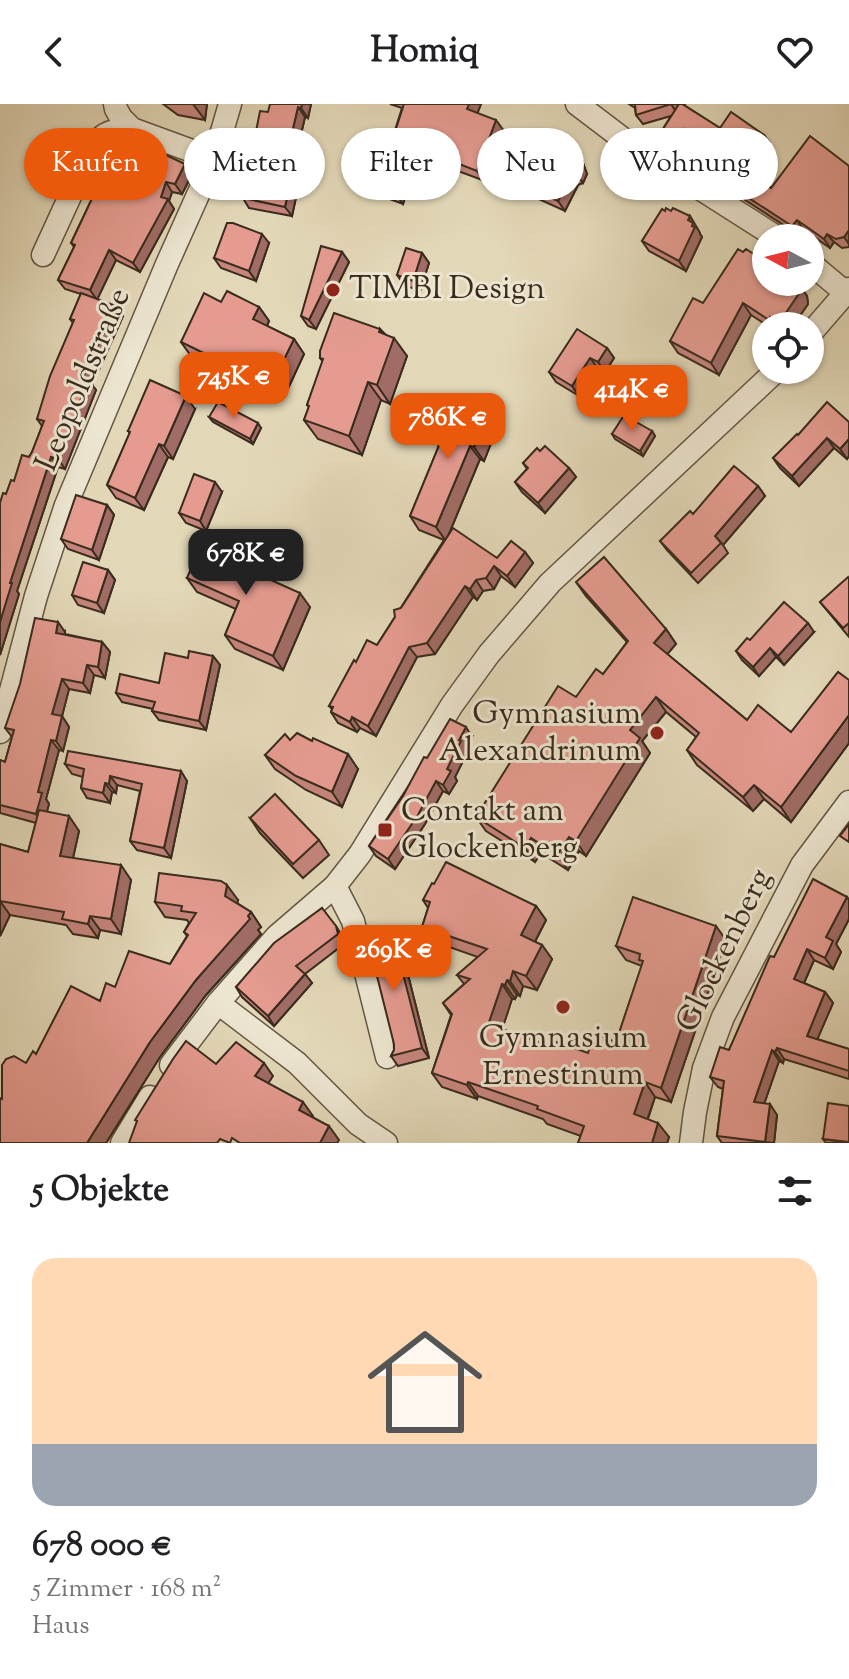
<!DOCTYPE html>
<html lang="de">
<meta charset="utf-8">
<style>
:root{--surface:#fff;--page:#f6f6f6;--text:#202124;--muted:#757577;--accent:#ea580c}
body{margin:0;font-family:"Sorts Mill Goudy",serif;background:var(--page);color:var(--text);height:100vh;display:flex;flex-direction:column;font-size:30px;white-space:nowrap}
*{box-sizing:border-box;margin:0}
p{font-size:26px;color:var(--muted)}
.icon{flex:none;width:44px;height:44px;fill:none;stroke:currentColor;stroke-width:2;stroke-linecap:round;stroke-linejoin:round}
.map{position:relative;height:1039px;overflow:hidden}
.drawer{display:flex;flex-direction:column;background:var(--surface);flex:1}
.drawer>*{flex:none}
.top-card{position:absolute;left:24px;top:24px;width:802px;height:72px;display:flex;gap:16px}
.needle{width:52px;rotate:277deg}
.tools{position:absolute;left:752px;top:120px;display:grid;gap:16px}
.tools a{display:grid;place-items:center;width:72px;height:72px;border-radius:50%;background:var(--surface);box-shadow:0 2px 6px #0004;font-size:40px}
.price{position:absolute;translate:-50% -68px;padding:0 18px;border-radius:16px;background:var(--accent);color:#fff;font-size:26px;line-height:52px;filter:drop-shadow(0 2px 4px #0008)}
.price::after{content:'';position:absolute;left:50%;top:48px;width:24px;height:18px;margin-left:-12px;background:inherit;clip-path:polygon(0 0,100% 0,50% 100%)}
.price.selected{background:#222;color:#fff}
ul{padding:0;list-style:none}
li{display:grid;align-content:center;gap:16px;height:424px;padding:0 32px}
li span{display:grid;place-items:center;height:248px;border-radius:24px;color:#555}
li>.icon{margin-inline-start:auto}
span .icon{width:144px;height:144px;fill:#fffc;stroke-width:1}
li b{font-size:34px}
h2{display:flex;justify-content:space-between;align-items:center;height:96px;padding:0 32px;font-size:34px}
.chip{padding:0 28px;border-radius:36px;background:var(--surface);box-shadow:0 2px 6px #0004;font-size:28px;line-height:72px}
.chip.selected{background:var(--accent);color:#fff}
header{display:flex;justify-content:space-between;align-items:center;height:104px;padding:0 32px;background:var(--surface);font-size:36px;font-weight:700}
.map>svg:first-child{display:block}
</style>
<header><svg class="icon" aria-label="back" viewBox="0 0 24 24"><path d="M15 5l-7 7 7 7"/></svg>Homiq<svg class="icon" aria-label="heart" viewBox="0 0 24 24"><path d="M12 20l-8-8c-3-5 5-10 8-4 3-6 11-1 8 4z"/></svg></header>
<div class="map">
<svg width="849" height="1039" viewBox="0 0 849 1039">
<rect width="100%" height="100%" fill="#e2d7b7"/>
<filter id="stains"><feTurbulence type="fractalNoise" baseFrequency=".0025" numOctaves="4"/><feColorMatrix values="0 0 0 0 .2 0 0 0 0 .09 0 0 0 0 .02 0 0 0 .5 -.17"/></filter>
<radialGradient id="worn" r=".72"><stop offset=".6" stop-color="#630" stop-opacity="0"/><stop offset="1" stop-color="#630" stop-opacity=".3"/></radialGradient>
<g fill="none" stroke-linecap="round" stroke-linejoin="round">
<g stroke="#635644" stroke-width="25">
<g id="minor">
<path d="M115 0 116 5 121 14 132 25 214 55"/>
<path d="M577 0 627 38 778 134"/>
<path d="M43 151 88 53C101 29 106 27 132 25"/>
<path d="M810 159 846 189"/>
<path d="M810 230 849 185"/>
<path d="M0 628 36 492 66 401 167 160 214 55 230 0"/>
<path d="M335 782 353 817 387 953"/>
<path d="M218 899 297 959 358 1020 386 1039"/>
<path d="M171 961 218 899 277 832 335 782 360 750 452 601 489 550 550 479 777 266"/>
<path d="M122 1039 150 993"/>
<path d="M691 1039 695 1008 704 964 723 913 802 761 849 698"/>
</g>
</g>
<use href="#minor" stroke="#ece5d0" stroke-width="22"/>
</g>
<g fill="#c5857c" stroke="#392b1d" stroke-width="2">
<path d="M163 0H207L205 16 178 11Z"/>
<path d="M311 0 308 14 305 13 293 65 300 75 292 112 249 104 243 94 268 8Z"/>
<path d="M390 0H481L477 9 504 27 485 77 439 60 435 72 414 65 403 100 384 93 377 83 402 4Z"/>
<path d="M629 0H685L684 1 720 24 764 31 770 39 763 50 764 52 752 70 771 84 849 62V143L842 144 834 138 830 144 803 125 799 131 742 94 735 85 742 75 720 61 714 52 715 51 691 34 685 43 669 34 663 25 671 12 643 20 636 11 635 4Z"/>
<path d="M573 41 580 51 587 70 583 79 578 81 565 107 532 92 525 82 555 44Z"/>
<path d="M192 70 182 90 172 88 169 97 174 105 140 168 116 156 97 195 123 212 92 281 96 286 65 365 58 363 17 487 19 490 0 551V399L32 348 42 322 37 315 73 219 70 215 81 190 65 185 58 176 74 143 71 139 97 84 95 81H133Z"/>
<path d="M665 107H671L690 112 700 129V130L702 133 686 167 649 147 642 137Z"/>
<path d="M269 139 256 177 221 164 214 154Z"/>
<path d="M342 148 349 158 316 225 308 222 301 212Z"/>
<path d="M422 149 429 159 420 187 404 181 397 171Z"/>
<path d="M798 180 807 192 808 200 793 222H768L751 211 719 271 678 249 670 237 703 199Z"/>
<path d="M221 198 259 203 269 217 267 222 294 235 304 250 285 291 247 272 244 278 191 252 181 238Z"/>
<path d="M380 225 407 252 390 300 381 296 362 351 318 335 304 316 309 303 307 301 323 258 320 254Z"/>
<path d="M607 244 614 254 605 268 597 263 579 292 556 278 549 268Z"/>
<path d="M195 305 173 355 168 353 144 406 116 394 107 381 130 329 128 327Z"/>
<path d="M209 313 261 324 253 340 213 318Z"/>
<path d="M849 318V352L847 355 834 344 799 382 780 364 773 354 798 331Z"/>
<path d="M497 324 484 357 480 355 449 430 497 454 525 448 533 459 515 483 501 472 494 485 483 487 477 496 473 493 435 550 417 553 376 632 360 624 357 628 338 619 331 608 332 605 329 602 356 558 377 541 444 436 419 426 410 412 439 342 436 338Z"/>
<path d="M652 327 655 332 643 352 615 335 612 330Z"/>
<path d="M540 347 569 364 576 373 545 409 522 388 515 378 527 365 523 359Z"/>
<path d="M758 382 765 392 723 441 728 449 698 479 667 446 660 437 693 410Z"/>
<path d="M222 388 206 427 186 419 179 409Z"/>
<path d="M107 401 114 411 99 456 68 445 61 435Z"/>
<path d="M108 466 115 476 104 509 78 501 72 491Z"/>
<path d="M263 472 310 503 283 566 235 545 225 531 236 505 197 488 187 474Z"/>
<path d="M849 475V533L820 498Z"/>
<path d="M576 478 666 525 676 540 667 550 747 616 791 628 849 576V639L791 718 764 695 753 707 697 661 687 646 696 633 666 608 642 637 650 649 586 752 579 747 568 766 541 749 535 758 486 727 476 713 576 593 603 570 627 538 586 492Z"/>
<path d="M65 528V530L102 538 110 548 105 574 94 571 90 589 69 585 62 612 69 623 63 647 59 646 46 695 49 700 47 707 79 727 73 754 131 776 121 830 100 826 98 834 73 830 66 821 10 811 0 832V740L28 748 36 719 0 709V656L5 658 12 633 5 624Z"/>
<path d="M814 528 784 561 776 553 759 572 742 556 736 547 750 536Z"/>
<path d="M213 552 220 561 206 626 159 616 152 607 153 605 122 598 116 589 159 579 188 554Z"/>
<path d="M472 633 466 644 468 647 455 673 457 677 449 690 443 687 425 720 395 765 376 752 369 742 427 654Z"/>
<path d="M290 636 358 665 342 703 306 686 275 665 265 651Z"/>
<path d="M65 660 187 677 171 754 137 746 130 737 140 687 117 681 116 689 112 688 110 699 87 694 81 684 83 673 72 670Z"/>
<path d="M250 714 319 736 329 751 303 774 260 729Z"/>
<path d="M434 780 536 802 546 816 535 838 542 841 552 855 537 886 523 882 520 892 517 891 515 895H512L502 925 556 944 588 949 616 938 642 862 626 856 616 842 726 836 671 998 655 993 648 1015 669 1033 667 1039H578L581 1032 547 1020 543 1015 478 992 477 995 442 983 432 969 451 911 443 899 464 880 457 871 478 853 432 837 422 823 428 804 423 796Z"/>
<path d="M847 793 849 796V815L836 840 841 848 833 865 814 856 804 879 825 888 833 899 817 935 849 945V975L784 955 783 959 779 957 764 1000 777 1011 774 1039H722L717 1032 723 985 718 983 710 973 729 946 774 853Z"/>
<path d="M238 796 237 799 251 808 261 823 258 826 261 830 206 891 160 953 106 1039H0L2 995 26 959 115 883 170 860 187 832 184 828 189 819 187 816 165 813 155 798Z"/>
<path d="M322 804 342 832 344 840 305 870 312 879 274 922 242 893 236 883Z"/>
<path d="M389 825 396 834 399 850 405 859 429 954 398 962 391 952 394 946Z"/>
<path d="M823 1035 849 1039H826Z"/>
</g>
<g fill="#a06c65" stroke="#392b1d" stroke-width="2">
<path d="M193 0H207L205 16Z"/>
<path d="M302 0H311L308 14 301 4Z"/>
<path d="M469 0H481L475 16 467 5Z"/>
<path d="M671 0H685L678 11Z"/>
<path d="M298 3 305 13 291 73 284 63Z"/>
<path d="M496 16 504 27 485 77 477 67Z"/>
<path d="M685 25 691 34 685 43 679 35Z"/>
<path d="M764 31 770 39 763 50 764 52 746 78 740 70Z"/>
<path d="M573 41 580 51 587 70 583 79 576 69Z"/>
<path d="M431 49 439 60 435 72 427 62Z"/>
<path d="M406 55 414 65 403 100 395 89Z"/>
<path d="M185 60 192 70 182 90 175 80Z"/>
<path d="M293 65 300 75 292 112 285 103Z"/>
<path d="M571 71 578 81 565 107 558 97Z"/>
<path d="M166 78 172 88 169 97 174 105 140 168 133 159 161 93Z"/>
<path d="M690 112 700 129V130L702 133 686 167 679 157Z"/>
<path d="M797 116 803 125 799 131 792 122Z"/>
<path d="M849 126V140L844 133Z"/>
<path d="M262 130 269 139 256 177 249 167Z"/>
<path d="M827 130 834 138 830 144 824 135Z"/>
<path d="M109 146 116 156 97 196 90 186Z"/>
<path d="M342 148 349 158 316 225 309 216Z"/>
<path d="M422 149 429 159 420 187 413 177Z"/>
<path d="M798 180 807 192 808 200 793 222H782L779 219Z"/>
<path d="M743 199 751 211 719 271 711 259Z"/>
<path d="M116 202 123 212 92 281 96 286 65 365 58 355 83 273Z"/>
<path d="M259 203 269 217 263 230 253 215Z"/>
<path d="M770 213 776 222H773L769 216Z"/>
<path d="M380 225 391 241 394 234 407 252 390 300 377 281Z"/>
<path d="M294 235 304 250 285 291 274 276Z"/>
<path d="M607 244 614 254 605 268 598 258Z"/>
<path d="M590 254 597 263 579 292 572 282Z"/>
<path d="M237 258 247 272 244 278 234 264Z"/>
<path d="M368 278 381 296 362 351 349 332Z"/>
<path d="M186 292 195 305 173 355 164 342Z"/>
<path d="M488 310 497 324 484 357 474 343Z"/>
<path d="M258 319 261 324 253 340 250 335Z"/>
<path d="M652 327 655 332 643 352 640 347Z"/>
<path d="M827 334 834 344 799 382 792 372Z"/>
<path d="M849 335V352L847 355 840 345Z"/>
<path d="M159 340 168 353 144 406 135 394Z"/>
<path d="M470 342 480 355 446 437 436 423Z"/>
<path d="M51 353 58 363 17 487 19 490 0 551V518L10 479Z"/>
<path d="M569 364 576 373 545 409 538 399Z"/>
<path d="M215 378 222 388 206 427 200 417Z"/>
<path d="M758 382 765 392 723 441 715 432Z"/>
<path d="M107 401 114 411 99 456 92 446Z"/>
<path d="M525 448 533 459 515 483 507 472Z"/>
<path d="M254 460 264 475 251 467Z"/>
<path d="M494 462 501 472 494 485 486 474Z"/>
<path d="M108 466 115 476 104 509 97 499Z"/>
<path d="M476 476 483 487 477 496 470 485Z"/>
<path d="M465 482 473 493 435 550 427 539Z"/>
<path d="M300 489 310 503 283 566 273 552Z"/>
<path d="M58 518 65 528 63 539 56 529Z"/>
<path d="M808 519 814 528 784 561 778 552Z"/>
<path d="M666 525 676 540 664 554 654 539Z"/>
<path d="M102 538 110 548 105 574 98 563Z"/>
<path d="M409 543 417 553 376 632 368 622Z"/>
<path d="M770 544 776 553 759 572 753 563Z"/>
<path d="M213 552 220 561 206 626 199 617Z"/>
<path d="M87 561 94 571 90 589 83 579Z"/>
<path d="M62 575 69 585 60 620 52 610Z"/>
<path d="M656 593 666 608 642 637 650 649 586 752 576 737 630 626Z"/>
<path d="M849 611V639L791 718 781 703Z"/>
<path d="M62 612 69 623 63 647 56 637Z"/>
<path d="M352 613 360 624 357 628 350 618Z"/>
<path d="M466 623 472 633 466 644 468 647 455 673 457 677 449 690 443 681 447 665 459 636Z"/>
<path d="M51 636 59 646 46 695 49 700 43 721 36 710 38 688Z"/>
<path d="M348 650 358 665 342 703 332 688Z"/>
<path d="M181 667 187 677 171 754 164 744Z"/>
<path d="M110 672 117 681 116 689 109 680Z"/>
<path d="M436 677 443 687 425 720 395 765 388 755Z"/>
<path d="M105 679 112 688 110 699 103 689Z"/>
<path d="M754 681 764 695 753 707 743 693Z"/>
<path d="M69 712 79 727 70 767 60 752Z"/>
<path d="M569 733 579 747 568 766 557 751Z"/>
<path d="M531 734 541 749 535 758 525 744Z"/>
<path d="M121 761 131 776 121 830 111 815Z"/>
<path d="M227 781 238 796 236 806 225 792Z"/>
<path d="M847 793 849 796V815L836 840 841 848 833 865 825 854 826 833Z"/>
<path d="M0 797 10 811 0 832Z"/>
<path d="M536 802 546 816 531 845 521 831Z"/>
<path d="M251 808 261 823 258 826 261 830 206 891 160 953 106 1039H87L150 938 196 876Z"/>
<path d="M90 812 100 826 98 834 88 820Z"/>
<path d="M336 822 342 832 344 840 338 830Z"/>
<path d="M716 822 726 836 671 998 661 984Z"/>
<path d="M389 825 396 834 399 850 405 859 429 954 422 944 393 850Z"/>
<path d="M542 841 552 855 537 886 526 872Z"/>
<path d="M807 845 814 856 801 886 794 875Z"/>
<path d="M513 867 523 882 520 892 510 877Z"/>
<path d="M305 870 312 879 274 922 268 912Z"/>
<path d="M507 876 517 891 515 895 505 881Z"/>
<path d="M502 880 512 895 499 935 488 921Z"/>
<path d="M825 888 833 899 814 943 807 932Z"/>
<path d="M777 944 784 955 783 959 775 948Z"/>
<path d="M772 946 779 957 761 1009 754 998Z"/>
<path d="M264 959 273 972 264 986 255 972Z"/>
<path d="M468 978 478 992 477 995 467 981Z"/>
<path d="M645 978 655 993 644 1025 634 1010Z"/>
<path d="M303 998 313 1012 309 1020 299 1006Z"/>
<path d="M770 1000 777 1011 774 1039 765 1038Z"/>
<path d="M658 1019 669 1033 667 1039H652Z"/>
<path d="M329 1022 339 1036 337 1039H320Z"/>
</g>
<g fill="#e59b90" stroke="#392b1d" stroke-width="2">
<path d="M270 0H302L301 4 298 3 284 63 293 65 285 103 243 94 260 7 268 8Z"/>
<path d="M404 0H469L467 5 496 16 477 67 431 49 427 62 406 55 395 89 377 83Z"/>
<path d="M635 0H671L636 11Z"/>
<path d="M679 0H682L720 24 731 8 764 31 757 42 758 43 740 70 714 52 717 47 685 25 679 35 663 25Z"/>
<path d="M810 32 849 62V126L844 133 836 135 827 130 824 135 797 116 792 122 735 85 747 67 771 84Z"/>
<path d="M559 34 573 41 580 61 576 69 571 71 558 97 525 82 545 40 555 44Z"/>
<path d="M151 44 185 60 175 80 166 78 161 93 168 95 133 159 109 146 90 186 58 176 75 141 71 139 98 82 95 81 102 65 133 81Z"/>
<path d="M666 104 671 107 673 104 690 112 688 116 693 119 692 122 695 123 679 157 642 137 662 105 665 107Z"/>
<path d="M227 119H233L262 130 249 167 214 154Z"/>
<path d="M321 142 342 148 309 216 301 212Z"/>
<path d="M406 144 422 149 413 177 397 171Z"/>
<path d="M738 145 743 148 746 145 766 158V178H795L798 180 800 188 779 219 770 213 769 216 743 199 711 259 670 237 693 194 703 199Z"/>
<path d="M227 187 259 203 253 215 294 235 274 276 237 258 234 264 181 238 204 189 221 198Z"/>
<path d="M81 189 116 202 83 273 88 276 58 355 51 353 10 479H12L0 518V399L3 389 6 390 11 376 14 377 22 351 29 353 32 348 44 317 37 315 50 272 74 216 70 215Z"/>
<path d="M334 209 380 225 379 228 394 234 377 281 368 278 349 332 304 316 309 302 307 301 323 255 320 254V247Z"/>
<path d="M577 225 607 244 598 258 590 254 572 282 549 268Z"/>
<path d="M150 276 186 292 164 342 159 340 135 394 107 381 130 328 128 327Z"/>
<path d="M454 296 488 310 474 343 470 342 436 423 410 412 440 339 436 338Z"/>
<path d="M218 298 258 319 250 335 209 313Z"/>
<path d="M827 298 849 318V335L840 345 827 334 792 372 773 354 797 330 798 331Z"/>
<path d="M624 311 652 327 640 347 612 330Z"/>
<path d="M545 342 569 364 538 399 515 378 528 364 523 359 537 344 540 347Z"/>
<path d="M734 362 758 382 715 432 721 439 691 469 660 437 690 407 693 410Z"/>
<path d="M194 370 215 378 200 417 179 409Z"/>
<path d="M76 391 107 401 92 446 61 435Z"/>
<path d="M453 424 497 454 511 437 525 448 507 472 494 462 486 474 476 476 470 485 465 482 427 539 409 543 368 622 352 613 350 618 331 608 333 603 329 602 354 556 356 558 367 536 377 541 395 513 394 506 401 504Z"/>
<path d="M203 437 254 460 251 467 300 489 273 552 225 531 239 497 187 474Z"/>
<path d="M604 453 666 525 654 539 747 616 758 601 791 628 838 568 849 576V611L781 703 754 681 743 693 687 646 699 629 656 593 630 626 640 634 576 737 569 733 557 751 531 734 525 744 476 713 558 582 576 593 596 565 603 570 628 537 576 478Z"/>
<path d="M83 458 108 466 97 499 72 491Z"/>
<path d="M848 473 849 475V519L843 524 820 498Z"/>
<path d="M784 498 808 519 778 552 770 544 753 563 736 547 747 534 750 536Z"/>
<path d="M35 514 58 518 56 529 102 538 98 563 87 561 83 579 62 575 52 610 62 612 56 637 51 636 38 688 42 689 36 710 0 701V656L5 658 14 626 5 624 20 580Z"/>
<path d="M189 547 213 552 199 617 152 607 155 598 116 589 120 570 159 579 165 549 188 554Z"/>
<path d="M450 615 466 623 459 636 461 637 447 665 451 667 443 681 436 677 418 711 388 755 369 742 403 692 424 653 427 654Z"/>
<path d="M297 629 312 637 313 634 348 650 332 688 296 672 265 651 285 630 290 636Z"/>
<path d="M68 647 181 667 164 744 130 737 142 680 110 672 109 680 105 679 103 689 81 684 84 665 65 660Z"/>
<path d="M275 690 319 736 293 760 250 714Z"/>
<path d="M39 706 69 712 60 752 121 761 111 815 90 812 88 820 62 815 64 808 0 797V740L28 748Z"/>
<path d="M849 720V738L840 732Z"/>
<path d="M446 758 536 802 521 831 542 841 526 872 513 867 510 877 507 876 505 881 502 880 488 921 556 944 557 938 588 949 594 930 616 938 643 857 639 856 640 850 616 842 633 793 716 822 661 984 645 978 634 1010 658 1019 652 1039H578L584 1022 537 1005 538 1002 468 978 467 981 432 969 452 910 443 899 470 875 457 871 487 845 422 823 430 798 423 796 432 779 434 780Z"/>
<path d="M159 769 221 777 227 781 225 792 251 808 248 812 250 815 196 876 150 938 87 1039H0V994L2 995V961L6 955 14 952 26 959 33 947 36 950 71 882 100 897 106 879 115 883 129 847 170 860 188 831 184 828 196 809 181 807 182 802 155 798Z"/>
<path d="M813 775 847 793 826 833 833 837 825 854 807 845 794 875 825 888 807 932 849 945V967L777 944 775 948 772 946 754 998 770 1000 765 1038 717 1032 724 977 710 973 720 943 729 946 770 852 774 853Z"/>
<path d="M322 804 336 822 338 830 296 862 305 870 268 912 236 883 274 839Z"/>
<path d="M389 825 393 850H398L422 944 391 952 394 946V940L366 828Z"/>
<path d="M186 937 216 960 236 938 264 959 255 972 303 998 299 1006 329 1022 320 1039H240L232 1034 230 1039 220 1035 217 1039H129L137 1017 135 1016 173 955Z"/>
<path d="M828 999 849 1002V1038L823 1035Z"/>
</g>
<g fill="#8f2418" stroke="#ece5d0" stroke-width="3">
<circle cx="333" cy="186" r="8"/>
<circle cx="657" cy="629" r="8"/>
<rect x="377" y="718" width="16" height="16" rx="4"/>
<circle cx="563" cy="903" r="8"/>
</g>
<g text-anchor="middle" dominant-baseline="central" stroke-width="6" stroke-linejoin="round" paint-order="stroke">
<g font-size="32" fill="#392b1d" stroke="#ece5d0" text-anchor="start">
<text x="349" y="186">TIMBI Design</text>
<text x="641" y="611" text-anchor="end">Gymnasium<tspan x="641" dy="37">Alexandrinum</tspan></text>
<text x="401" y="708">Contakt am<tspan x="401" dy="37">Glockenberg</tspan></text>
<text x="563" y="935" text-anchor="middle">Gymnasium<tspan x="563" dy="37">Ernestinum</tspan></text>
</g>
<g font-size="32" fill="#392b1d" stroke="#ece5d0">
<text transform="translate(84 276) rotate(-67)">Leopoldstraße</text>
<text transform="translate(725 847) rotate(-64)">Glockenberg</text>
</g>
</g>
<rect width="100%" height="100%" filter="url(#stains)"/>
<rect width="100%" height="100%" fill="url(#worn)"/>
</svg>
<div class="tools">
<a><svg class="needle" viewBox="-14 -14 28 28"><path d="M0-13l5 13h-10z" fill="#e53935"/><path d="M0 13l5-13h-10z" fill="#757577"/></svg></a>
<a><svg class="icon" aria-label="locate" viewBox="0 0 24 24"><circle cx="12" cy="12" r="6"/><path d="M12 2v4M12 18v4M2 12h4M18 12h4"/></svg></a>
</div>
<b class="price" style="left:234px;top:316px">745K €</b>
<b class="price" style="left:632px;top:329px">414K €</b>
<b class="price" style="left:448px;top:357px">786K €</b>
<b class="price selected" style="left:246px;top:493px">678K €</b>
<b class="price" style="left:394px;top:889px">269K €</b>
<div class="top-card">
<a class="chip selected">Kaufen</a>
<a class="chip">Mieten</a>
<a class="chip">Filter</a>
<a class="chip">Neu</a>
<a class="chip">Wohnung</a>
</div>
</div>
<section class="drawer">
<h2>5 Objekte<svg class="icon" aria-label="filters" viewBox="0 0 24 24"><path d="M4 7h16M4 17h16"/><circle cx="9" cy="7" r="2"/><circle cx="15" cy="17" r="2"/></svg></h2>
<ul>
<li><span style="background:linear-gradient(#ffd9b3 75%,#9aa5b1 0)"><svg class="icon" aria-label="home" viewBox="0 0 24 24"><path d="M3 11l9-7 9 7M6 9v11h12V9"/></svg></span><div><b>678 000 €</b><p>5 Zimmer · 168 m²</p><p>Haus</p></div></li>
</ul>
</section>
